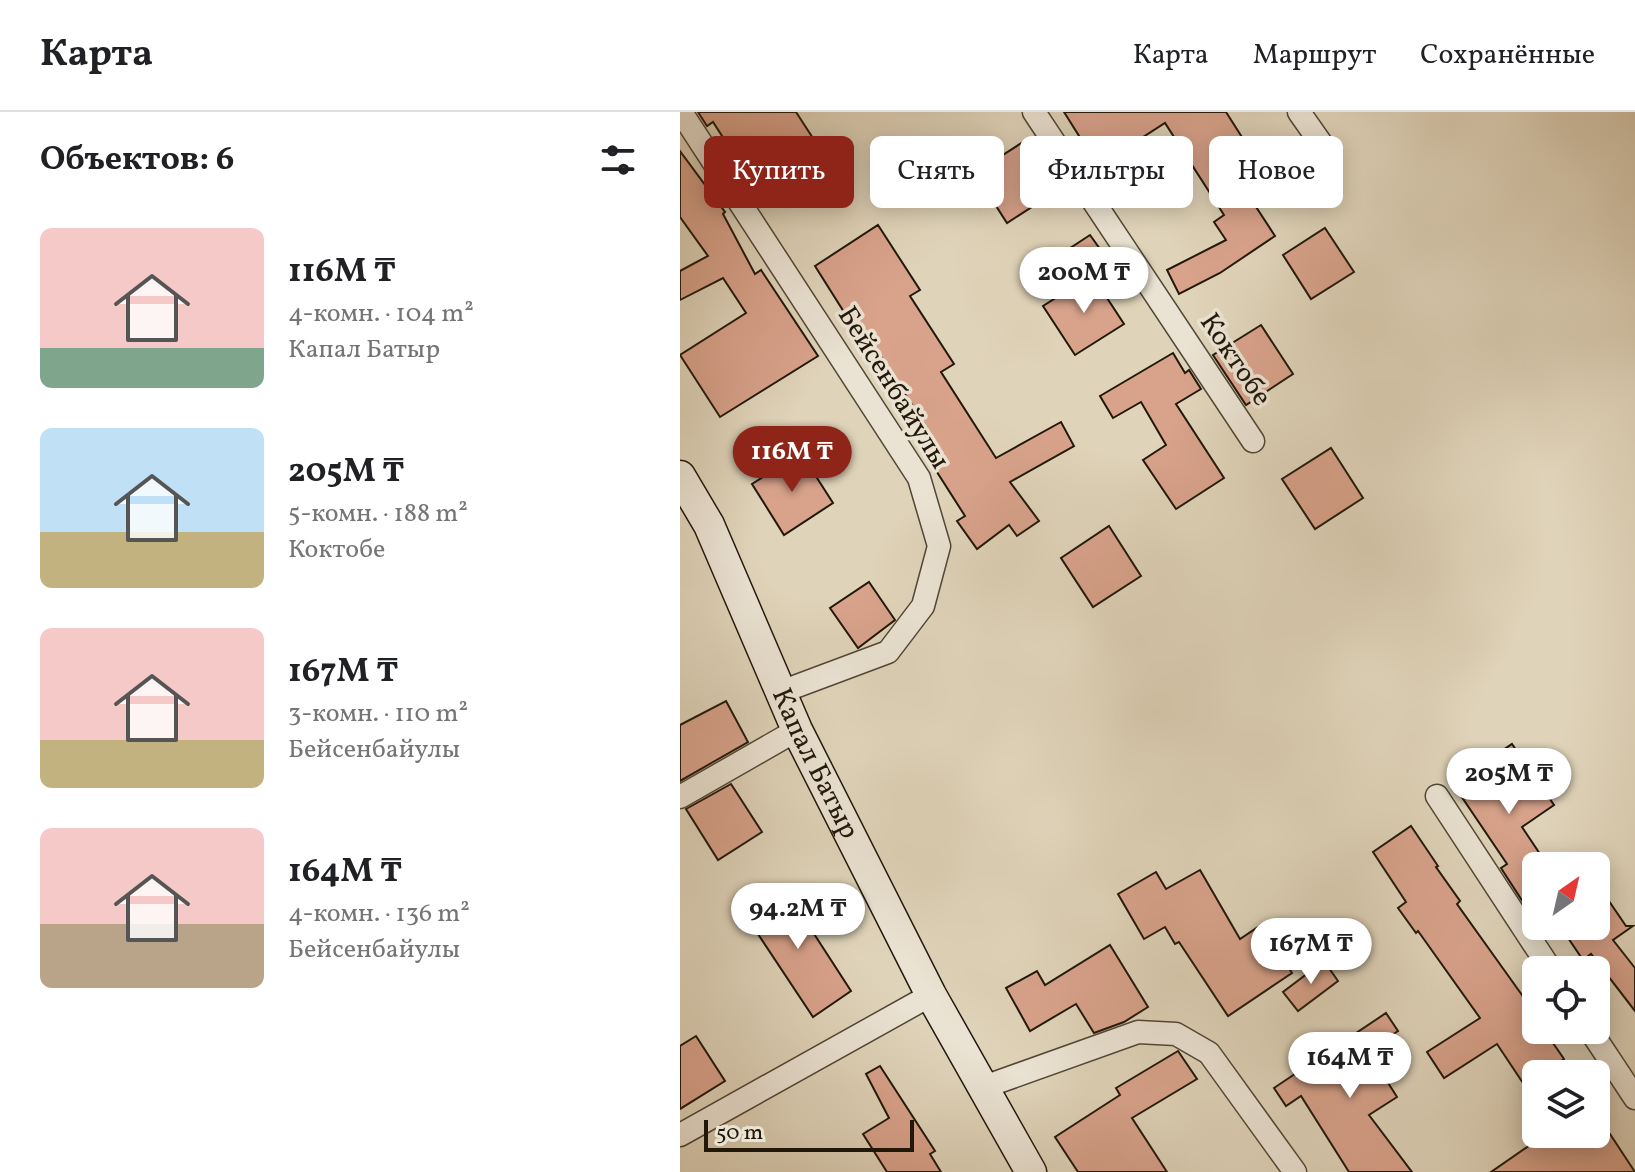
<!DOCTYPE html>
<html lang="ru">
<meta charset="utf-8">
<style>
:root{--surface:#fff;--page:#f6f6f6;--text:#202124;--muted:#757577;--line:#e0e0e0;--accent:#8f2418}
body{margin:0;font-family:Vollkorn,serif;background:var(--page);color:var(--text);height:100vh;display:flex;flex-direction:column;font-size:30px;white-space:nowrap}
*{box-sizing:border-box;margin:0}
p{font-size:26px;color:var(--muted)}
.icon{flex:none;width:44px;height:44px;fill:none;stroke:currentColor;stroke-width:2;stroke-linecap:round;stroke-linejoin:round}
.map{position:relative;flex:1;overflow:hidden}
.side{display:flex;flex-direction:column;background:var(--surface);width:680px}
.side>*{flex:none}
.banner{position:absolute;left:24px;top:24px;width:760px;height:72px;display:flex;gap:16px}
.needle{width:52px;rotate:34deg}
.buttons{position:absolute;left:842px;top:740px;display:grid;gap:16px}
.buttons a{display:grid;place-items:center;width:88px;height:88px;border-radius:12px;background:var(--surface);box-shadow:0 4px 20px #0003;font-size:40px}
.scale{position:absolute;left:24px;bottom:20px;width:210px;box-sizing:border-box;padding-left:8px;border:4px solid #22180a;border-top:0;font-size:22px;line-height:28px;white-space:nowrap;color:#22180a;-webkit-text-stroke:6px #eae2d2;paint-order:stroke}
.price{position:absolute;translate:-50% -68px;padding:0 18px;border-radius:28px;background:#fff;color:#222;font-size:26px;line-height:52px;filter:drop-shadow(0 2px 4px #0008)}
.price::after{content:'';position:absolute;left:50%;top:48px;width:24px;height:18px;margin-left:-12px;background:inherit;clip-path:polygon(0 0,100% 0,50% 100%)}
.price.active{background:var(--accent);color:#fff}
ul{padding:0;list-style:none}
li{display:flex;align-items:center;gap:24px;height:200px;padding:0 40px}
li span{display:grid;place-items:center;flex:none;width:224px;height:160px;border-radius:12px;color:#555}
li>.icon{margin-inline-start:auto}
span .icon{width:96px;height:96px;fill:#fffc;stroke-width:1}
li b{font-size:34px}
h2{display:flex;justify-content:space-between;align-items:center;height:96px;padding:0 40px;font-size:34px}
.chip{padding:0 28px;border-radius:12px;background:var(--surface);box-shadow:0 4px 20px #0003;font-size:28px;line-height:72px}
.chip.active{background:var(--accent);color:#fff}
header{display:flex;align-items:center;gap:48px;box-sizing:border-box;height:112px;padding:0 40px;background:var(--surface);border-bottom:2px solid var(--line)}
header strong{font-size:38px}
nav{display:flex;gap:44px;margin-inline-start:auto;font-size:28px}
main{display:flex;flex:1;min-height:0}
.map>svg:first-child{display:block}
</style>
<header>
<strong>Карта</strong>
<nav><a>Карта</a><a>Маршрут</a><a>Сохранённые</a></nav>
</header>
<main>
<section class="side">
<h2>Объектов: 6<svg class="icon" aria-label="filters" viewBox="0 0 24 24"><path d="M4 7h16M4 17h16"/><circle cx="9" cy="7" r="2"/><circle cx="15" cy="17" r="2"/></svg></h2>
<ul>
<li><span style="background:linear-gradient(#f6c9c9 75%,#7fa58c 0)"><svg class="icon" aria-label="home" viewBox="0 0 24 24"><path d="M3 11l9-7 9 7M6 9v11h12V9"/></svg></span><div><b>116M ₸</b><p>4-комн. · 104 m²</p><p>Капал Батыр</p></div></li>
<li><span style="background:linear-gradient(#bfe0f5 65%,#c2b280 0)"><svg class="icon" aria-label="home" viewBox="0 0 24 24"><path d="M3 11l9-7 9 7M6 9v11h12V9"/></svg></span><div><b>205M ₸</b><p>5-комн. · 188 m²</p><p>Коктобе</p></div></li>
<li><span style="background:linear-gradient(#f6c9c9 70%,#c2b280 0)"><svg class="icon" aria-label="home" viewBox="0 0 24 24"><path d="M3 11l9-7 9 7M6 9v11h12V9"/></svg></span><div><b>167M ₸</b><p>3-комн. · 110 m²</p><p>Бейсенбайулы</p></div></li>
<li><span style="background:linear-gradient(#f6c9c9 60%,#b9a48a 0)"><svg class="icon" aria-label="home" viewBox="0 0 24 24"><path d="M3 11l9-7 9 7M6 9v11h12V9"/></svg></span><div><b>164M ₸</b><p>4-комн. · 136 m²</p><p>Бейсенбайулы</p></div></li>
</ul>
</section>
<div class="map">
<svg width="955" height="1060" viewBox="0 0 955 1060">
<rect width="100%" height="100%" fill="#dfd3b9"/>
<filter id="stains"><feTurbulence type="fractalNoise" baseFrequency=".0025" numOctaves="4"/><feColorMatrix values="0 0 0 0 .2 0 0 0 0 .09 0 0 0 0 .02 0 0 0 .5 -.17"/></filter>
<radialGradient id="worn" r=".72"><stop offset=".6" stop-color="#630" stop-opacity="0"/><stop offset="1" stop-color="#630" stop-opacity=".3"/></radialGradient>
<g fill="#d8a28b" stroke="#22180a" stroke-width="2">
<path d="M18 0H116L149 51 85 91 33 10 27 14Z"/>
<path d="M384 0H546L572 41 550 55 595 124 540 161 499 182 487 158 546 128 534 110 544 103 485 11 418 54Z"/>
<path d="M343 30 375 80 327 111 295 61Z"/>
<path d="M0 39 45 100 43 102 75 162 81 158 138 244 40 305 0 243 66 201 43 166 0 188V159L28 144 0 105Z"/>
<path d="M198 113 240 178 230 184 274 252 261 260 316 346 381 310 394 334 330 370 359 409 337 424 329 413 297 437 277 409 285 404 234 324 247 316 182 215 176 219 135 154Z"/>
<path d="M645 116 674 160 631 187 603 143Z"/>
<path d="M410 123 425 144 393 165 378 144Z"/>
<path d="M412 163 444 212 395 243 363 194Z"/>
<path d="M581 213 613 262 566 293 533 243Z"/>
<path d="M493 241 505 261 509 258 521 277 496 292 544 366 496 397 463 348 486 333 461 290 433 306 420 284Z"/>
<path d="M651 336 683 386 635 417 602 367Z"/>
<path d="M121 341 153 391 104 423 72 372Z"/>
<path d="M429 414 461 464 413 495 381 446Z"/>
<path d="M189 470 215 508 178 536 150 496Z"/>
<path d="M46 589 68 630 0 669V613Z"/>
<path d="M832 632 874 693 842 715 868 754H856V810L821 756 827 752 773 672Z"/>
<path d="M51 672 82 720 38 748 6 697Z"/>
<path d="M731 714 758 754 756 755 780 789 777 792 852 897 856 907V918H864L884 947 862 962H856V966L845 974 817 932 764 966 747 940 800 906 738 819 736 821 718 796 726 790 693 740Z"/>
<path d="M520 758 560 827 581 813 612 861 548 904 499 830 495 832 485 815 464 827 438 782 476 760 486 777Z"/>
<path d="M916 770 946 814H953L933 828 955 856V899L911 842 903 848 880 814H916Z"/>
<path d="M103 774 171 879 133 905 64 801Z"/>
<path d="M430 833 468 895 444 910 414 921 396 892 350 919 326 876 357 859 365 873Z"/>
<path d="M644 849 658 869 618 899 603 880Z"/>
<path d="M706 901 718 919 688 939 717 985 689 1003 732 1060H669L621 984 606 994 594 976Z"/>
<path d="M16 924 45 969 0 997V934Z"/>
<path d="M498 939 517 967 452 1006 487 1060H398L375 1025 440 983 436 976Z"/>
<path d="M200 954 255 1039 250 1042 261 1060H207L183 1022 209 1006 186 962Z"/>
<path d="M866 1022H930L955 1060H811Z"/>
</g>
<g fill="none" stroke-linecap="round" stroke-linejoin="round">
<g stroke="#514736" stroke-width="25">
<g id="minor">
<path d="M1 0 239 366 259 434 243 494 208 540 101 580"/>
<path d="M354 0 573 329"/>
<path d="M619 0 645 37"/>
<path d="M757 684 871 858"/>
<path d="M0 685 117 618"/>
<path d="M910 918 955 986"/>
<path d="M304 975 458 920 496 922 529 941 615 1060"/>
<path d="M0 1023 251 883"/>
</g>
</g>
<g stroke="#22180a" stroke-width="33">
<g id="secondary">
<path id="s1" d="M0 364 29 413 117 618 251 883 351 1060"/>
</g>
</g>
<use href="#minor" stroke="#eae2d2" stroke-width="22"/>
<use href="#secondary" stroke="#eae2d2" stroke-width="30"/>
</g>
<g text-anchor="middle" dominant-baseline="central" stroke-width="7" stroke-linejoin="round" paint-order="stroke">
<g font-size="28" fill="#22180a" stroke="#eae2d2">
<text transform="translate(555 248) rotate(56)">Коктобе</text>
<text transform="translate(213 276) rotate(58)">Бейсенбайулы</text>
<text stroke="none"><textPath href="#s1" startOffset="318">Капал Батыр</textPath></text>
</g>
</g>
<rect width="100%" height="100%" filter="url(#stains)"/>
<rect width="100%" height="100%" fill="url(#worn)"/>
</svg>
<div class="buttons">
<a><svg class="needle" viewBox="-14 -14 28 28"><path d="M0-13l5 13h-10z" fill="#e53935"/><path d="M0 13l5-13h-10z" fill="#757577"/></svg></a>
<a><svg class="icon" aria-label="locate" viewBox="0 0 24 24"><circle cx="12" cy="12" r="6"/><path d="M12 2v4M12 18v4M2 12h4M18 12h4"/></svg></a>
<a><svg class="icon" aria-label="layers" viewBox="0 0 24 24"><path d="M12 4l9 5-9 5-9-5zM3 14l9 5 9-5"/></svg></a>
</div>
<div class="scale">50 m</div>
<b class="price" style="left:404px;top:203px">200M ₸</b>
<b class="price active" style="left:112px;top:382px">116M ₸</b>
<b class="price" style="left:829px;top:704px">205M ₸</b>
<b class="price" style="left:118px;top:839px">94.2M ₸</b>
<b class="price" style="left:631px;top:874px">167M ₸</b>
<b class="price" style="left:670px;top:988px">164M ₸</b>
<div class="banner">
<a class="chip active">Купить</a>
<a class="chip">Снять</a>
<a class="chip">Фильтры</a>
<a class="chip">Новое</a>
</div>
</div>
</main>
